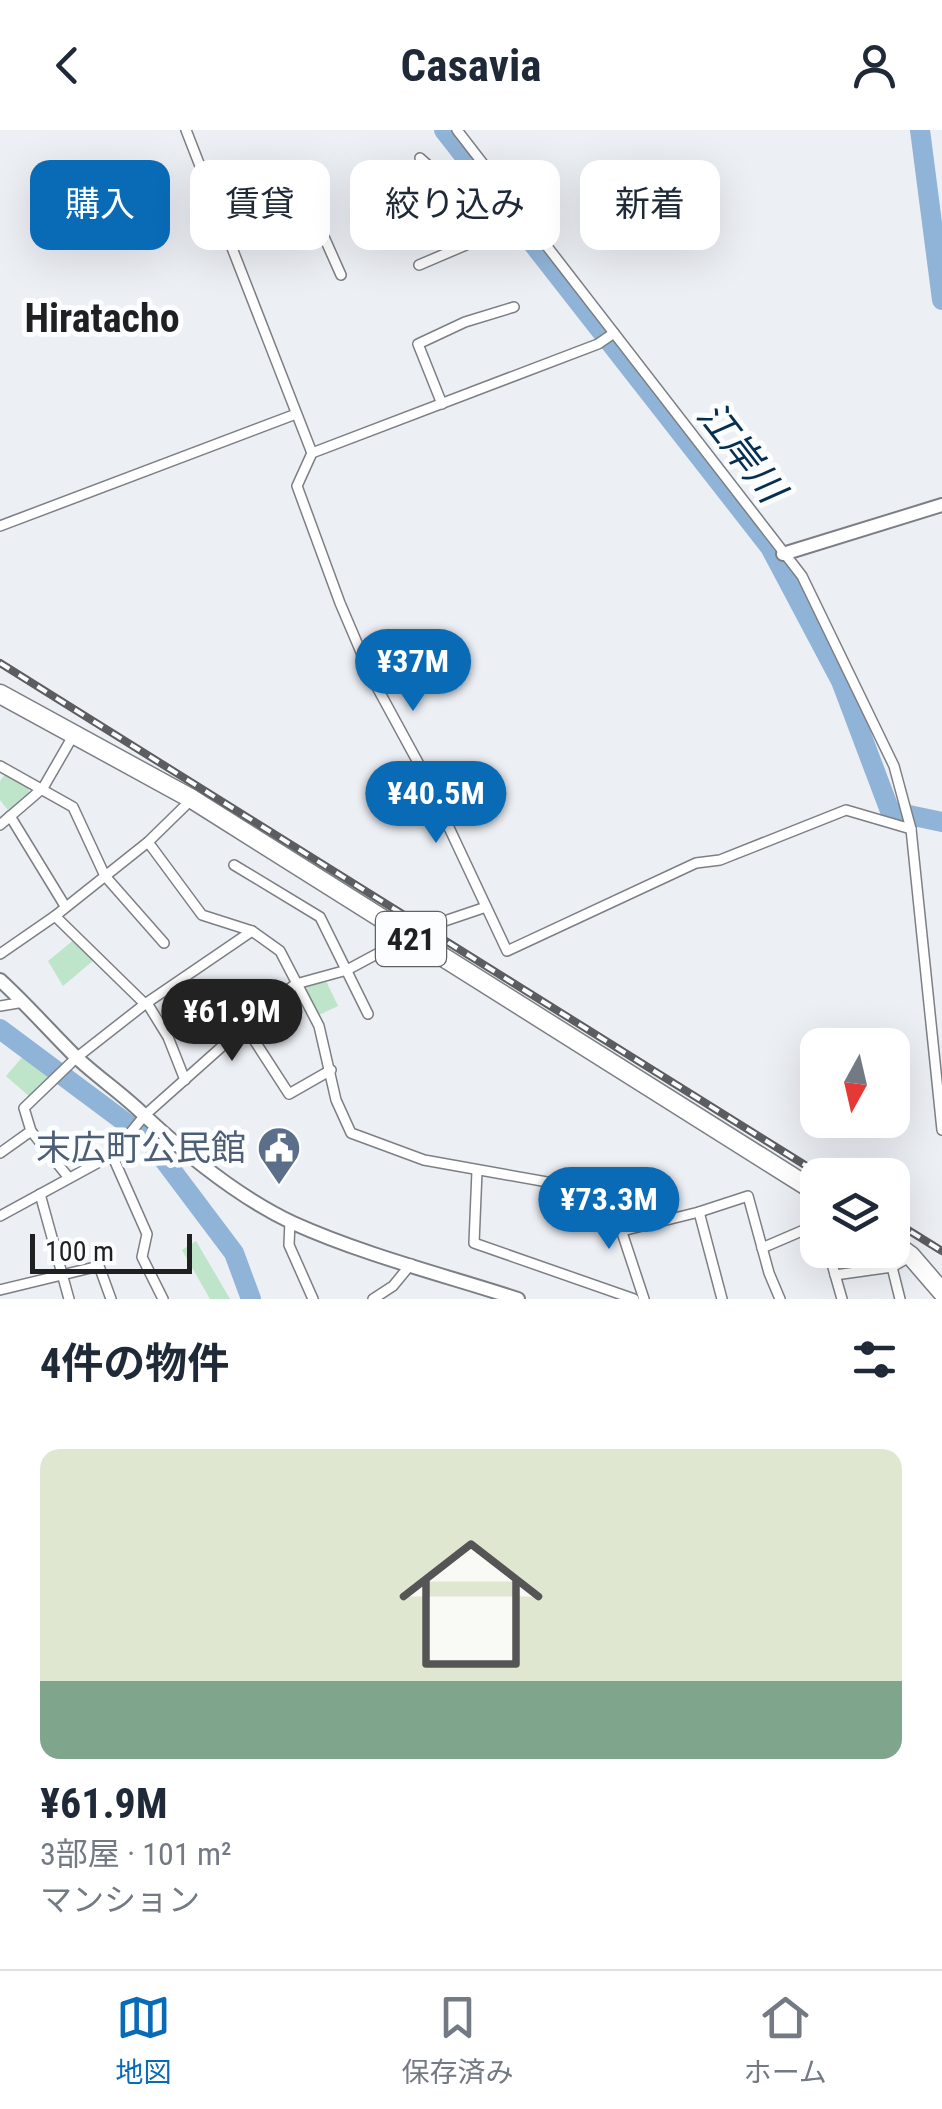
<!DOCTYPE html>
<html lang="ja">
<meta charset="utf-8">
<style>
:root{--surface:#fff;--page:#f2f2f3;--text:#1f2937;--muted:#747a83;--line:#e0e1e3;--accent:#096ab6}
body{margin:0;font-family:"Roboto Condensed","Noto Sans JP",sans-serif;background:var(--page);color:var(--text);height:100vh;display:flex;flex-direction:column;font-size:38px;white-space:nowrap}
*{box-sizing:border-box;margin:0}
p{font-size:32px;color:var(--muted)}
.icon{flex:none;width:55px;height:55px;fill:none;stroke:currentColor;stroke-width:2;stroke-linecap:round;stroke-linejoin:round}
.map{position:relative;height:1169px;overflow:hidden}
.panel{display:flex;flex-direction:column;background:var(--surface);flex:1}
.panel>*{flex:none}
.hud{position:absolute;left:30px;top:30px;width:882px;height:90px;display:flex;gap:20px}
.needle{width:65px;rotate:188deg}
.tools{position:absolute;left:800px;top:898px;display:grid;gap:20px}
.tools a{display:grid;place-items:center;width:110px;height:110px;border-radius:20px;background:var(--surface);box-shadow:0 10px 40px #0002;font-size:50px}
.scale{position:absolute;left:30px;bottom:25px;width:162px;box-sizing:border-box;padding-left:10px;border:5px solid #1f2022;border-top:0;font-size:28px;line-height:35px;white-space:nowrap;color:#1f2022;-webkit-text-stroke:8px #fbfdfe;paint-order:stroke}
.price{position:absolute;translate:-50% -85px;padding:0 22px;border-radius:35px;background:var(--accent);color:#fff;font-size:32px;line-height:65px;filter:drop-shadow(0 2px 5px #0008)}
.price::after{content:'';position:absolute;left:50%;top:60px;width:30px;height:22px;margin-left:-15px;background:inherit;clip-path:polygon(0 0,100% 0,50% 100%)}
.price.selected{background:#222;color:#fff}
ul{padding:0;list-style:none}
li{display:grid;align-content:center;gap:20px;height:530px;padding:0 40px}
li span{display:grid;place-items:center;height:310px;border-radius:20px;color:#555}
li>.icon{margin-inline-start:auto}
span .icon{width:180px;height:180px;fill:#fffc;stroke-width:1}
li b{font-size:42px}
h2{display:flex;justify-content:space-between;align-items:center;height:120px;padding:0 40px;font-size:42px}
.tag{padding:0 35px;border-radius:20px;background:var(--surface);box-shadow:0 10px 40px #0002;font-size:35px;line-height:90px}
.tag.selected{background:var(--accent);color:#fff}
header{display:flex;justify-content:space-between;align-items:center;height:130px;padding:0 40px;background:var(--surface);font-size:45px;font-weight:700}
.tabs{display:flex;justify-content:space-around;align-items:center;height:140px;border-top:2px solid var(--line);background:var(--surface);font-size:28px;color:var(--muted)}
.tabs a{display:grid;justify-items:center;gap:5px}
.tabs .selected{color:var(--accent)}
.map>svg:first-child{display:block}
</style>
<header><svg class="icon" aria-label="back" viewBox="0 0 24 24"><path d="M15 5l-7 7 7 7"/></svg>Casavia<svg class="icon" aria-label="person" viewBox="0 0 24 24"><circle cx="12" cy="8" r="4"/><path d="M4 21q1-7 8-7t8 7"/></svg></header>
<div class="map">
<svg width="942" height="1169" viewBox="0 0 942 1169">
<rect width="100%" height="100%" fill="#eceff4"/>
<g fill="#bee4c9">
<path d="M6 643 28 655 29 662 8 680 0 670V651Z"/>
<path d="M75 809 95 829 63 856 48 831Z"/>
<path d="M325 849 338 876 319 885 305 861 308 853Z"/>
<path d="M25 924 49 945 30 967 6 946Z"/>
<path d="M196 1111 230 1169H210L182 1120Z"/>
</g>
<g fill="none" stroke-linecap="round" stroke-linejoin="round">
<g stroke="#90b4d8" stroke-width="20">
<path d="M444 0 770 417 841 551 890 681 942 692"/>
<path d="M920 0 942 170"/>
<path d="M0 899 149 1010 234 1123 251 1169"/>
</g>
<g stroke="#7c7f84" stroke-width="12">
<g id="street">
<path d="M186 0 312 323"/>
<path d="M457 0 802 446 894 636 911 699 942 1000"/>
<path d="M308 71 341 145"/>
<path d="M419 135 466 115 429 36 420 28"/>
<path d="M614 203 598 214 312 323 297 356 340 473 372 548 421 638 507 821 696 733 720 730 846 680 911 699"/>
<path d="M442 274 418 214 465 192 514 177"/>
<path d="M0 396 296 284"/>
<path d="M0 636 73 677 105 746 164 813"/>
<path d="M10 686 65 776"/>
<path d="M0 695 43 658 73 606"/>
<path d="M148 712 202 785 252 801 280 821 319 896 336 970 351 1003 424 1030 609 1063 644 1169"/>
<path d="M234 735 320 787 368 884"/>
<path d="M55 786 145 874"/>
<path d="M0 824 55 786 148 712 192 669"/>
<path d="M147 873 168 907 185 950"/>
<path d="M0 876 24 872"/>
<path d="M245 896 289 964 331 940"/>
<path d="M0 1023 31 1001"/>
<path d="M112 1025 147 1104 142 1127 163 1169"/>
<path d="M477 1041 474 1113 634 1169"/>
<path d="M69 1048 31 1001 24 978 76 928 145 874 252 801"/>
<path d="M40 1064 69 1169"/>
<path d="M699 1082 722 1169"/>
<path d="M0 1086 112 1025 145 985 245 896 250 887 296 854 347 840 427 797 486 777"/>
<path d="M290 1091 289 1115 313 1169"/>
<path d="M622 1101 699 1082 748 1066 769 1143 780 1169"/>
<path d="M762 1118 818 1094"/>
<path d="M828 1120 842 1169"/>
<path d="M892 1137 900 1169"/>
<path d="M835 1145 892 1137 911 1126"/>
<path d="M0 1160 99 1136 111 1169"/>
<path d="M373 1169 393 1156 411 1134"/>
</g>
</g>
<g stroke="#7c7f84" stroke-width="16">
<g id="secondary">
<path d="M783 424 942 375"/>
<path d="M0 850C26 874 50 901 75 926 97 947 123 964 145 986 189 1027 238 1067 293 1093 364 1125 444 1145 518 1169"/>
</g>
</g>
<g stroke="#7c7f84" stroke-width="21">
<g id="highway">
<path d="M0 564 192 669 818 1063"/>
<path d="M892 1112 911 1126 942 1162"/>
</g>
</g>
<use href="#street" stroke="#fff" stroke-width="9"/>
<use href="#secondary" stroke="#fff" stroke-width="12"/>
<use href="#highway" stroke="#fff" stroke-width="18"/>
<g stroke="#5b5d60" stroke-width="8">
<g id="rail">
<path d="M0 533 821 1045"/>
<path d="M892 1090 942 1121"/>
</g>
</g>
<use href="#rail" stroke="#fbfdfe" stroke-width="4" stroke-dasharray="11" stroke-linecap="butt"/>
</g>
<defs>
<g id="civic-pin" transform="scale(2.25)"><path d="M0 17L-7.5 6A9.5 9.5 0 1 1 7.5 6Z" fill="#5c6f8a" stroke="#fbfdfe"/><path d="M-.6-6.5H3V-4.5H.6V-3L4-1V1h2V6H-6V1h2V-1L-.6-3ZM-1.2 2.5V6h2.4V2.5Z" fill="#fff"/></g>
</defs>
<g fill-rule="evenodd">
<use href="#civic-pin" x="279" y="1018"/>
</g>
<g text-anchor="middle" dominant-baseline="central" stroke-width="10" stroke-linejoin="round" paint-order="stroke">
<rect fill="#fbfdfe" stroke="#616264" stroke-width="2.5" x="376" y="782" width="70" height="54" rx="8"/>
<g font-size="32" font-weight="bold" fill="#1f2022">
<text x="411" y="809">421</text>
</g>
<g font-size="35" fill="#4e5e75" stroke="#fbfdfe" text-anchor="end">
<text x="246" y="1018">末広町公民館</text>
</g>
<g font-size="38" font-style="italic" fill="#052e51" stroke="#fbfdfe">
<text transform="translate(741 322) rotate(52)">江岸川</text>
</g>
<g font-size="40" font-weight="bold" fill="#1f2022" stroke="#fbfdfe">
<text x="102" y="188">Hiratacho</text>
</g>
</g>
</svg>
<div class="tools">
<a><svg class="needle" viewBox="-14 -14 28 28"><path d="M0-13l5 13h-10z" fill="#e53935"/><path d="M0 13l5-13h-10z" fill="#747a83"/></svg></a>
<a><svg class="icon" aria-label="layers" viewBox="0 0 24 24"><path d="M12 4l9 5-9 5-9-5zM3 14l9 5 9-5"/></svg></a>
</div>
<div class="scale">100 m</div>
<b class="price" style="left:413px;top:584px">¥37M</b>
<b class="price" style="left:436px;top:716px">¥40.5M</b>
<b class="price selected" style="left:232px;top:934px">¥61.9M</b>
<b class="price" style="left:609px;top:1122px">¥73.3M</b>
<div class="hud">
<a class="tag selected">購入</a>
<a class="tag">賃貸</a>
<a class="tag">絞り込み</a>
<a class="tag">新着</a>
</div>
</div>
<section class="panel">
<h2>4件の物件<svg class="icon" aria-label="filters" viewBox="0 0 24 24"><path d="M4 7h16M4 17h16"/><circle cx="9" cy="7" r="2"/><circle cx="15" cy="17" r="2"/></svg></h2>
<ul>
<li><span style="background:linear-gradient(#dfe7d0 75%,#7fa58c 0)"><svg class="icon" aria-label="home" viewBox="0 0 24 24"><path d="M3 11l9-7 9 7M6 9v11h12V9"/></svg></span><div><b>¥61.9M</b><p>3部屋 · 101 m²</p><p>マンション</p></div></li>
</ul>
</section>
<nav class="tabs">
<a class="selected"><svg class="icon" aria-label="map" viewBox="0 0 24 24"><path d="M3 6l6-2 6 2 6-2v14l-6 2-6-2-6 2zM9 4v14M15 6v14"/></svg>地図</a>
<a><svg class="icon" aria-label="saved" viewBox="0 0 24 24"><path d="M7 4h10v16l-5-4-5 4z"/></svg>保存済み</a>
<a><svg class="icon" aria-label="home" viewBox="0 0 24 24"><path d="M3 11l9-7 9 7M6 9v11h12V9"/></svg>ホーム</a>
</nav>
